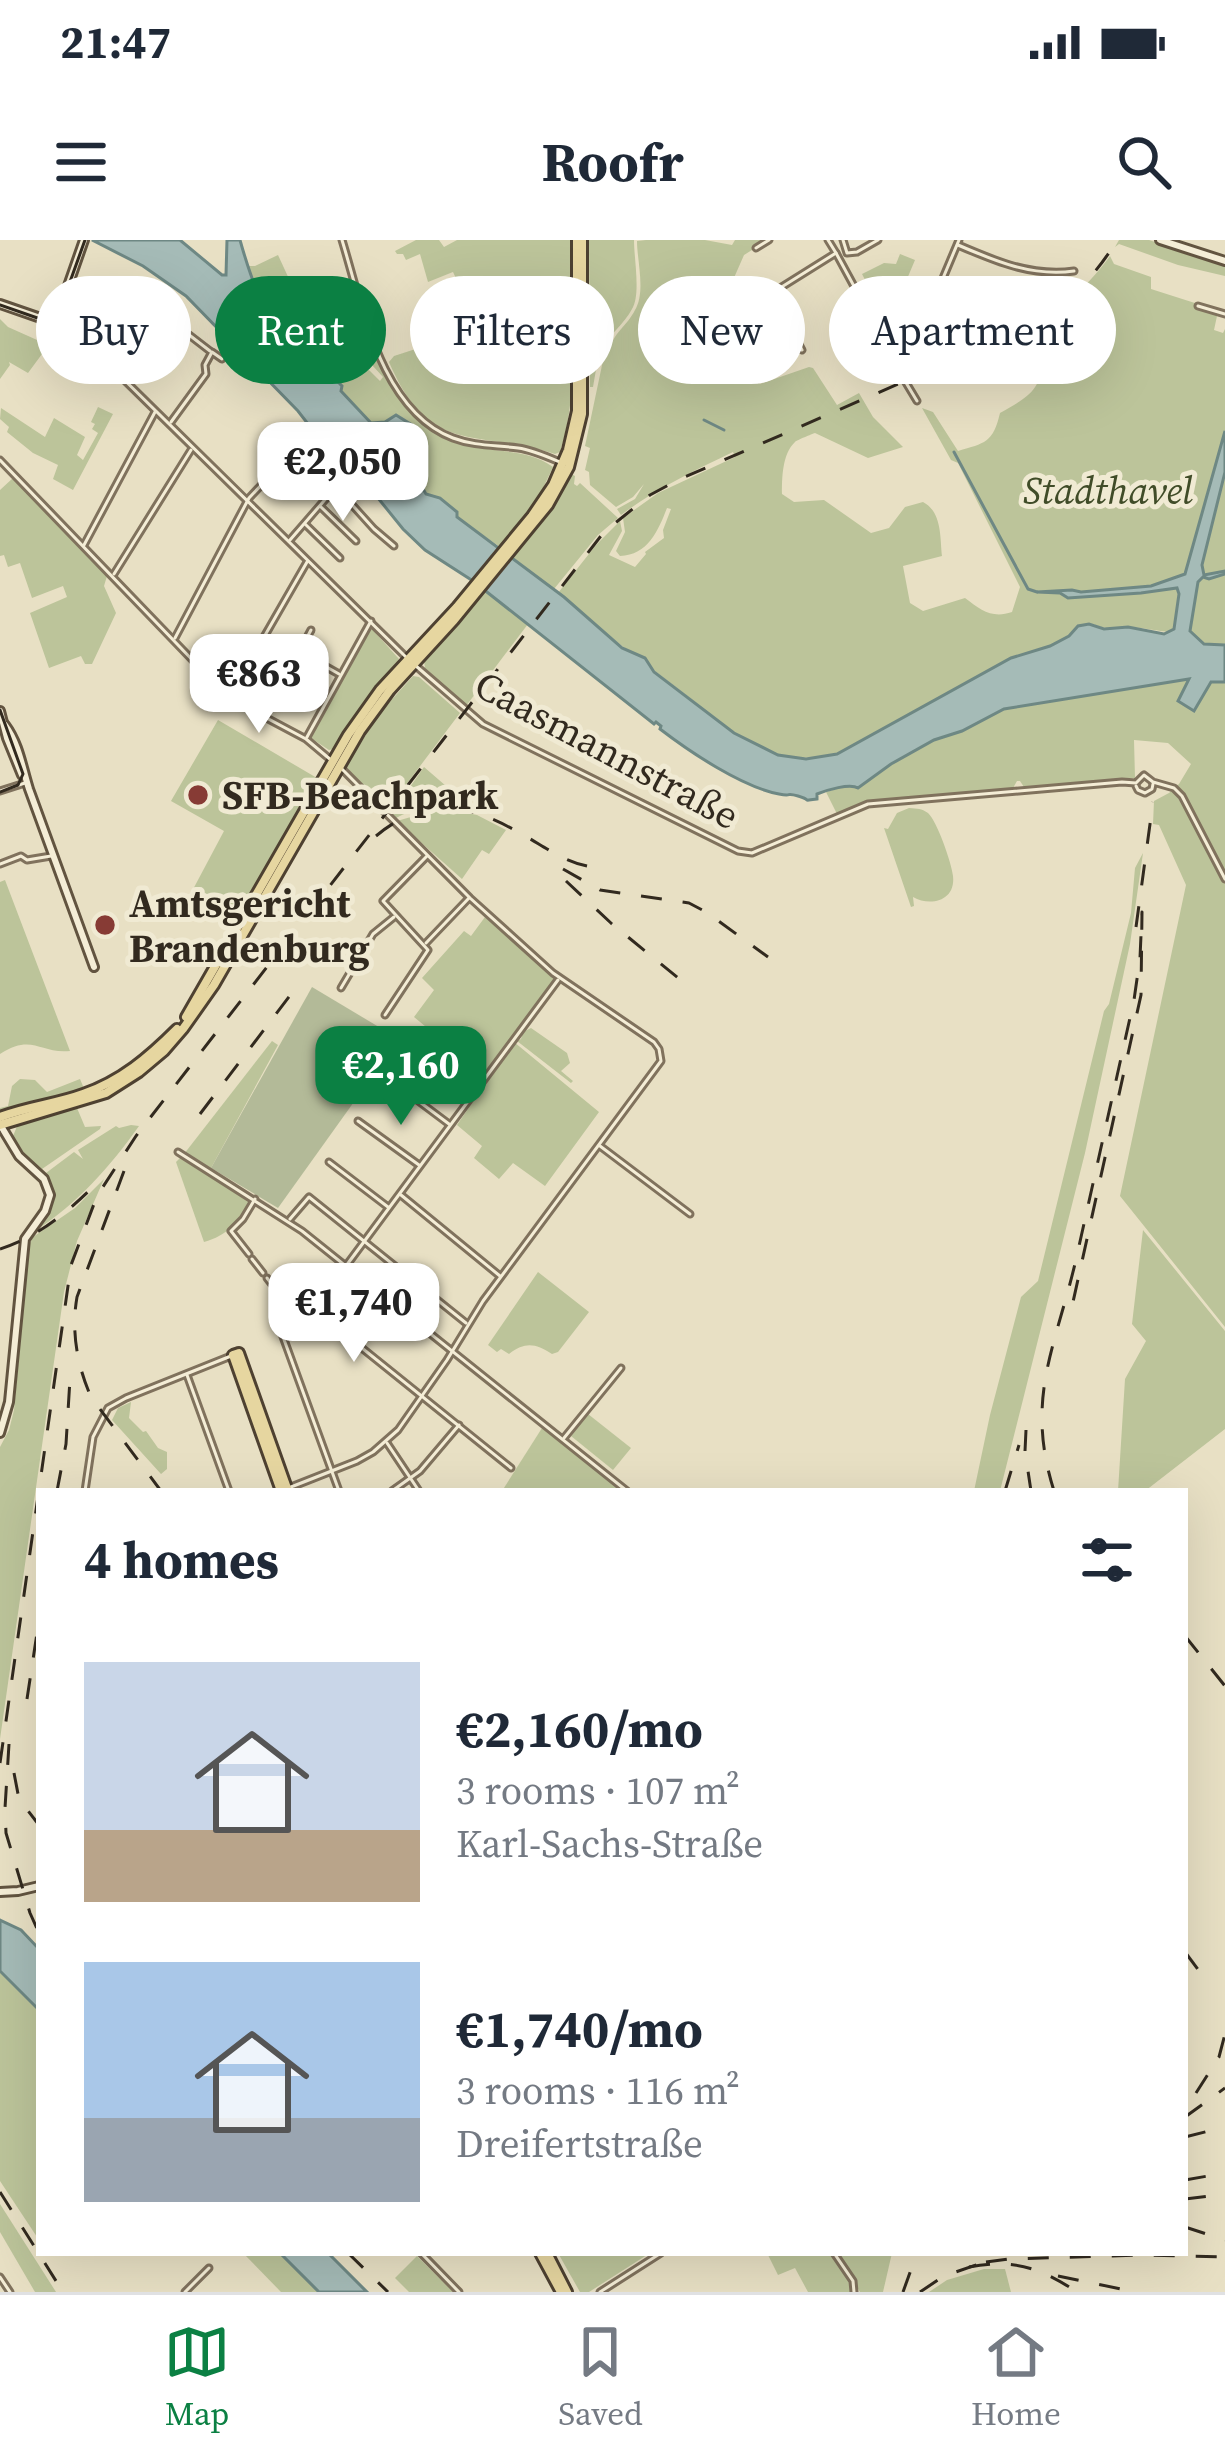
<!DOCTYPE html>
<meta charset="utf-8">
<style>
:root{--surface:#fff;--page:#f6f6f7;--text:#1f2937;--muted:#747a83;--line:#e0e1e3;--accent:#0b8043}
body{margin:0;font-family:"Source Serif 4",serif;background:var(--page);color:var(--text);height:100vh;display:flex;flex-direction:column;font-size:45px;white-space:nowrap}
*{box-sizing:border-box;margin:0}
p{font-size:39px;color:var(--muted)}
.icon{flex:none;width:66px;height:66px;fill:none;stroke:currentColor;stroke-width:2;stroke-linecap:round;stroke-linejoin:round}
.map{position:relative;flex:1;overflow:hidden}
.panel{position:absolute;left:36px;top:1248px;width:1152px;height:768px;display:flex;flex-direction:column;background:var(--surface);border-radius:0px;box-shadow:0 12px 48px #0002}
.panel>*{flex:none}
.guide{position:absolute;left:36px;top:36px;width:1155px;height:108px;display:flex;gap:24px}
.price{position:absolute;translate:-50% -102px;padding:0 27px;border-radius:24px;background:#fff;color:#222;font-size:39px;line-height:78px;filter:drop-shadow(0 3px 6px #0008)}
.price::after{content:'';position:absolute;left:50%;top:72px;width:36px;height:27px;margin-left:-18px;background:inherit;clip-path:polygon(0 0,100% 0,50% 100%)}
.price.active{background:var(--accent);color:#fff}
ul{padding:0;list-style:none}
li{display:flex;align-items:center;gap:36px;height:300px;padding:0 48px}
li span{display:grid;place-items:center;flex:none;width:336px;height:240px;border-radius:0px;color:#555}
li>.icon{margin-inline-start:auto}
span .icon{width:144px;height:144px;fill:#fffc;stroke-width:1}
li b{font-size:51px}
h2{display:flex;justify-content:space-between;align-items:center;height:144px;padding:0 48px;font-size:51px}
.chip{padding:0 42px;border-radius:54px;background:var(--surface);box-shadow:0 12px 48px #0002;font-size:42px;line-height:108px}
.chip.active{background:var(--accent);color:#fff}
.status{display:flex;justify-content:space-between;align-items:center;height:84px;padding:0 60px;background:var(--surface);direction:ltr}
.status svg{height:33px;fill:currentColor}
header{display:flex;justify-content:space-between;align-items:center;height:156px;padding:0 48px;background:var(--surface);font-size:54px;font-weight:700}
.menu{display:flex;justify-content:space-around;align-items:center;height:168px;border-top:3px solid var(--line);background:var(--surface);font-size:33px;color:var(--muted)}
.menu a{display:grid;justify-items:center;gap:6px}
.menu .active{color:var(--accent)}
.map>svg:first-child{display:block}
</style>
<div class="status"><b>21:47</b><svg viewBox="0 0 49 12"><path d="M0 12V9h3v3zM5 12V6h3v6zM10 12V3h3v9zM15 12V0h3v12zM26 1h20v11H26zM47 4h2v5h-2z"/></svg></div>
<header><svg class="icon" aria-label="menu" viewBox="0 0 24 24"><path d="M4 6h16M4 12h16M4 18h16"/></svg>Roofr<svg class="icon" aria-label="search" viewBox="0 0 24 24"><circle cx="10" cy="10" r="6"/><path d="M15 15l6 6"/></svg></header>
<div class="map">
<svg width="1225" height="2052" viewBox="0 0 1225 2052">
<rect width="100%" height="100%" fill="#e8e0c4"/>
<g fill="#bcc49a">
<path d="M416 0H439L444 7 457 0H571C571 67 581 148 560 212L555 214C472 188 430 217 389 122L394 116 465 93 466 60 453 32 428 42 420 14 406 20 403 14H397L395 11Z"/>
<path d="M589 0H634C634 19 641 55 632 69 624 84 610 95 600 108H595L594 117 598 118 593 147H590Z"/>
<path d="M646 0H705L732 5 735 0H768L744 15 719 72 724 79 764 57 772 69 737 90 743 100 716 116 717 133 736 125 747 143 756 141 760 144 809 127 813 128 837 165 859 153 873 177 903 207 868 218 815 193C812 194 797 200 795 202 782 214 782 239 782 254L794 262 824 260 871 293 889 288 905 267 923 262C942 272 940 297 942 316L903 326 910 363 923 371 965 358C981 370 992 379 1012 372L1020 347 958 223 951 220 922 168 933 172 958 211C985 203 993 203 1000 173 1035 154 1046 145 1039 105L1002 101C1047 80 1081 56 1110 16L1114 24 1151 37V49L1223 72 1225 77 1217 76 1214 90 1223 93 1225 89V191L1220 210 1225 212V405L1204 404 1191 392C1168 394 1153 389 1131 387 1117 387 1107 391 1093 384L1050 407 1011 418 836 514C818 517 800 520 781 516 742 507 712 474 681 451 639 419 598 388 558 353L596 305 620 281 622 291 609 315 635 327 646 314 645 312 664 298 663 290 671 269 667 268C658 291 648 315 620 316L616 311 625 292 623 278 658 253 735 217 733 212C693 231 656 249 621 275L617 269 635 259 644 244 633 257 616 267 590 245 589 232 585 230 590 208 585 206 605 111H609C613 93 627 86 635 70 646 52 637 21 637 1Z"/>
<path d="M1119 0H1149L1225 25V36L1178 25 1119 4 1115 7Z"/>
<path d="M900 14 915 20 888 84 862 34 884 23 896 24Z"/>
<path d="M278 15 296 54 304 62 278 74 271 61 262 65 247 26H255Z"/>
<path d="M0 79 8 87 55 108 51 114H42L28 133 9 122 10 125 0 139Z"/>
<path d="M375 113C403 166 417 197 482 208 508 213 531 211 553 227L537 261 500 307 457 277 440 258 427 254C410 229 405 214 412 185L389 179 379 184 371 183 341 151 342 146 336 139 356 118 361 117 366 127 380 141 383 137 372 125 370 118Z"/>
<path d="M98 167 113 174 73 250 53 239 58 225 33 213 7 192 9 187 0 179 1 168 45 197 54 178 85 197 77 215 83 220 98 193 92 189 95 184 91 182Z"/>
<path d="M571 234 575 236 574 244 577 246 580 243 618 278 598 295 554 349 512 317 550 268Z"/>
<path d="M13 238 107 336 104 346 116 373 92 424H85L81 416 49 428 30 373 67 357 63 346 32 358 20 323 8 327 4 315 0 316V250Z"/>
<path d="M485 349 528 384 466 466 425 428 424 421Z"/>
<path d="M372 389 399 419 350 483 333 509 329 510 311 498 368 390Z"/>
<path d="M1225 424V1087L1120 956 1186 645 1159 585 1153 584 1154 561 1169 553 1179 544 1191 524 1168 503 1134 500 1135 538 1024 547 1020 541H1017L1013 548 870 561 837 574 826 552 849 545H863L891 524 934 500 962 491 1003 469 1166 441 1189 439 1211 442Z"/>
<path d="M413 436 419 437 460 473 387 570 383 566 395 551 393 550 378 562 346 527 378 475Z"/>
<path d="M218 480 317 538 236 679 190 655 224 591 171 561Z"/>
<path d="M424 527 446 546 432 551 435 560 456 554 482 571C451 559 425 563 396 578L391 574Z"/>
<path d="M909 568C918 569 921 568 928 573 937 581 952 624 953 636 956 661 930 667 913 657L914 666 911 667 884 588 888 589 897 573Z"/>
<path d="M452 570 477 575 506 590 489 614 482 610 462 639 397 581 428 572Z"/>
<path d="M1143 613 1130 704 1085 913 1000 1251H974L990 1175 1021 1057 1038 1041 1104 771 1109 764 1131 673 1135 628Z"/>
<path d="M5 640 70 811C39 814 33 793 0 814V642Z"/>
<path d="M485 677 555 740 484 835 414 777 434 750 422 738 464 691 471 696Z"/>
<path d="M531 788 567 813 570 823 561 831 573 841 571 843 517 801 521 799 523 792Z"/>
<path d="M272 801 278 805 211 928 184 914Z"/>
<path d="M514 802 599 872 545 946 513 923 499 939 474 918 482 906 457 885Z"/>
<path d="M20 839 35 840 47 852 80 839 85 851 31 863 0 874V868L8 866 12 846Z"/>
<path d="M77 868 85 887 101 886 100 889 42 929 27 918 13 896 18 884Z"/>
<path d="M131 885 139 886C109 928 78 963 35 991 50 972 61 957 46 933L74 912 83 919 78 910 116 886 119 888Z"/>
<path d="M181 917 251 959C242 981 226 996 204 1002L176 922Z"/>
<path d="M104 939 77 1001 64 1052 0 1499V1207L9 1190 14 1170 29 1005 33 997 75 968Z"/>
<path d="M1143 990 1225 1091V1189L1145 1251H1118L1125 1139 1146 1101 1132 1084Z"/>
<path d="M538 1032 589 1072 558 1112 552 1114C535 1103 525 1102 509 1114L501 1109 497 1112 488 1105Z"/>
<path d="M131 1162 129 1178 143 1192 146 1191 158 1208 167 1212V1229L161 1234 112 1180 118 1168Z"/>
<path d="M588 1174 631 1208 613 1230 571 1196Z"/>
<path d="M542 1188 622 1251H502Z"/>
<path d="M0 1731 39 1770V2000L0 1941Z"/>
<path d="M0 1964 56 2052H35L0 1992Z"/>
<path d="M243 2013H280L319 2052H281Z"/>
<path d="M558 2013H650L589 2052H580Z"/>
<path d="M767 2013H831L850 2042 851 2052H808L795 2028 778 2035Z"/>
<path d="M837 2013H892L883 2052H860Z"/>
<path d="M417 2016 453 2052H409L395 2038Z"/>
<path d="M984 2029H1005L1011 2052H929L947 2040Z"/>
</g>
<path fill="#b3ba98" d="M312 747 399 799 278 968 211 928Z"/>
<g fill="#a5bbb7" stroke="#6e8884" stroke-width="3">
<path d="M92 0H180L222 35H226L227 0H240C251 39 262 73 291 102 307 118 327 129 342 146L341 151 371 183 385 182 396 175 412 185C404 212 412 231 426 254L440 258 457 272V277L564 357 622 408 645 418 654 432 734 493 778 515 806 519 837 514 1011 418 1050 406 1069 396 1078 386 1089 384 1104 389 1128 387 1164 394 1174 389 1179 354 1177 348 1141 353 1068 358 1060 353 1037 352 1072 350 1081 352 1151 346 1185 334 1225 191V232L1202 325 1204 335 1225 331V334L1209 339 1203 337 1198 342 1190 391 1204 404 1225 405V442H1211L1194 471 1178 461 1189 439 1004 469 962 491 934 500 891 524 858 548C850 543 827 550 817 554V559C799 561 815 561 798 556 784 552 794 557 779 554 742 547 690 512 660 489L661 486 656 482 654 484 473 341 425 310 403 289 361 237 325 206 298 171 186 56 143 26Z"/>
<path d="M0 1680 21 1690 39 1709V1770L0 1731Z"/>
<path d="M280 2013H328L367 2052H319Z"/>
</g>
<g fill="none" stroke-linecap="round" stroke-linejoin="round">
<g stroke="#6e8884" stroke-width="3">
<path d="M704 180 724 190"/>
<path d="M954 212 1028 349 1037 352"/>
</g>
<g stroke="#80725d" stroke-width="9">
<g id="street">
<path d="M342 0C362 65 381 171 453 198 474 206 496 205 518 208 533 210 548 217 562 223"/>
<path d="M843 0 847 13 857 12 878 0"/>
<path d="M958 5C995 21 1032 37 1074 31"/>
<path d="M756 8 769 0"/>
<path d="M836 13 894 120 904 125"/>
<path d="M1198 66 1225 74"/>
<path d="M153 67 210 111"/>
<path d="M59 85 76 93 102 118 407 418"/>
<path d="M802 110 772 53 836 13 828 0"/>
<path d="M917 161 905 141 904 131 959 0"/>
<path d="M171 182 206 134 205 125 212 112 222 119"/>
<path d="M0 220 229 458 306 499 331 520"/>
<path d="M321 267 356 301"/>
<path d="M305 284 340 318"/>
<path d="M290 300 336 247 374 289 394 306"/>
<path d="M84 305 155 172"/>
<path d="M114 334 191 210"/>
<path d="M175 398 249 258 308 196"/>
<path d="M300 412 339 434"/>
<path d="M416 426 483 484 738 611 752 613 868 564 1122 542 1136 543 1144 535 1153 542 1174 548 1182 556 1225 639"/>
<path d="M276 455 311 390"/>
<path d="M229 458 307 322"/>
<path d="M307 497 371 381"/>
<path d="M1136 546 1138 550 1145 553 1152 549 1153 544"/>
<path d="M0 551 25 543"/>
<path d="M0 624 21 616 27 620 51 616"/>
<path d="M426 703 469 658"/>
<path d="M341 748 373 694 394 677"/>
<path d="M385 775 428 710 383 661 427 616"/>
<path d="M389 839 449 884"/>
<path d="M358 881 419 925"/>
<path d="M600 906 690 974"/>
<path d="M178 912 302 991 627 1251"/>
<path d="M329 922 388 967"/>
<path d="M401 955 500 1036"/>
<path d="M290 979 309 957 466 1083"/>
<path d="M249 1014 231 991 243 979 255 959"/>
<path d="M252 1019 263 1033"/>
<path d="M346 1026 558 740"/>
<path d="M267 1038 281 1056"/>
<path d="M187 1135 229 1251"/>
<path d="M564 1198 621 1128"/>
<path d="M387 1203 419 1251"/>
<path d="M291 1247 357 1221 373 1212 398 1190 447 1120 483 1061 661 821 659 809 654 802 553 733 470 658 340 527"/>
<path d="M85 1251 93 1197 108 1168 126 1158 231 1116"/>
<path d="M339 1251 278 1083 282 1071 301 1059 511 1228"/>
<path d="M392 1251 420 1231 459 1185"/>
<path d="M421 2013 459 2052"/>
<path d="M834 2013 853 2041 854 2052"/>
<path d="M0 2037 10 2052"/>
<path d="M185 2052 209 2028"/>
<path d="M600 2052 661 2013"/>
</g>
</g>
<g stroke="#625440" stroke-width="12">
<g id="secondary">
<path d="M1160 0 1225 21"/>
<path d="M0 64 55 83 84 0"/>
<path d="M0 471 7 498 22 535"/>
<path d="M5 485C19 504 22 527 29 549L94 727"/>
<path d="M0 1193 9 1162 25 999 45 971 50 955 44 939 19 916 1 886"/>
<path d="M0 1652 18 1651 39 1646"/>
</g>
</g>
<g stroke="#4e4131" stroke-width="14">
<g id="primary">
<path d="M186 777 348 495 380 450 457 367 532 276 553 245 568 210 577 171V0"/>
<path d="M0 877C29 866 56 864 83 854 121 841 149 817 177 789"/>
<path d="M0 885 106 853 139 832 164 811 183 789 214 745 360 491 390 450 454 380 548 265 569 227 582 174V0"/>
<path d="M281 1251 233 1115 239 1113 288 1251"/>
<path d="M540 2013 561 2052"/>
<path d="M547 2013 567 2052"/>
</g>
</g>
<use href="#street" stroke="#f4edd6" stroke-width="3"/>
<use href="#secondary" stroke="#f4edd6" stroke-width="6"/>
<use href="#primary" stroke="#e6d6a0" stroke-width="8"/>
<g stroke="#322a1f" stroke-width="3">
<path d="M0 65 46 81 57 78 85 0"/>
<path d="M0 470 23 534 18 545 0 552"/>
</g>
<g stroke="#322a1f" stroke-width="3" stroke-dasharray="21 21" stroke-linecap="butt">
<path d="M376 596C424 556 467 563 518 592 548 608 570 628 606 628"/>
<path d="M563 629 600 650 689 663 706 672 768 717"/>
<path d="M566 641 612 684 693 750"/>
<path d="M1136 687 1153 562"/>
<path d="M200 874 298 745"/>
<path d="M124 931 77 1057C71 1091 77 1125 91 1157L161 1251"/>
<path d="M0 1009C39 997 70 970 98 942"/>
<path d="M1026 1190 1025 1211 1031 1251"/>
<path d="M57 1251 66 1204 70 1139"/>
<path d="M1005 1251 1019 1205"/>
<path d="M1054 1251C1024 1156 1057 1105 1077 1015 1096 930 1115 845 1134 760L1140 718 1142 672 1141 755 1073 1062"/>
<path d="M1185 1396 1225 1446"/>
<path d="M27 1459 39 1380"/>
<path d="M9 1504 5 1568 6 1593 30 1673 39 1693"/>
<path d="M0 1523 71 1025 97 956 136 896 604 292 650 255 678 240 1015 93C1059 72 1092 42 1117 0"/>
<path d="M14 1533 19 1559 39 1585"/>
<path d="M1185 1712 1203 1736"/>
<path d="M1196 1853 1219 1817 1225 1794"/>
<path d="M1185 1877 1225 1848"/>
<path d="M1185 1897 1225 1887"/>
<path d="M1185 1940 1225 1933"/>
<path d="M0 1952 63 2052"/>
<path d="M1185 1959 1225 1954"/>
<path d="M1185 1987 1225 2000"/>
<path d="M348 2013 388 2052"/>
<path d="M986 2022 1008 2019 1141 2015 1225 2017"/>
<path d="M969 2027C1014 2019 1039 2027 1077 2052"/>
<path d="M1058 2036 1136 2052"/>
<path d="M903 2052 917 2013"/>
<path d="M920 2052 944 2036 982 2023"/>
</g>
</g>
<g fill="#873b35" stroke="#f0ead3" stroke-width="4.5">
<circle cx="198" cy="555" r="12"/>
<circle cx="105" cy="685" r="12"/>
</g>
<g text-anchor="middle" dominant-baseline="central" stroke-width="10" stroke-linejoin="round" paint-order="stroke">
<g font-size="39" font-style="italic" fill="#404c28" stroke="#f0ead3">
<text x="1108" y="250">Stadthavel</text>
</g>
<g font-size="39" fill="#322a1f" stroke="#f0ead3">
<text transform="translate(607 510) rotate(28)">Caasmannstraße</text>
</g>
<g font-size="39" font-weight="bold" fill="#322a1f" stroke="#f0ead3" text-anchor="start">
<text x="222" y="555">SFB-Beachpark</text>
<text x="129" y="663">Amtsgericht<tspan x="129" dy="45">Brandenburg</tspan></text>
</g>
</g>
</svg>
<b class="price" style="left:343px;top:284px">€2,050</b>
<b class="price" style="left:259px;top:496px">€863</b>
<b class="price active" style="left:401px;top:888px">€2,160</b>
<b class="price" style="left:354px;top:1125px">€1,740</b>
<div class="guide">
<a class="chip">Buy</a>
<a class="chip active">Rent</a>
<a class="chip">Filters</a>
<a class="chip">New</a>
<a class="chip">Apartment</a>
</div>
<section class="panel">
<h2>4 homes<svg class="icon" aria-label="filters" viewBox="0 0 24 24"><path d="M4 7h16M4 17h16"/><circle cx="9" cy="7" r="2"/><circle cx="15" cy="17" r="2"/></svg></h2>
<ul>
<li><span style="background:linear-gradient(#c9d6e8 70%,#b9a48a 0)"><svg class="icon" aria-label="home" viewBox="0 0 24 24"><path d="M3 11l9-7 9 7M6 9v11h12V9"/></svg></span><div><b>€2,160/mo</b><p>3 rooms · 107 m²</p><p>Karl-Sachs-Straße</p></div></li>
<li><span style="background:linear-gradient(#a9c7e8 65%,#9aa5b1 0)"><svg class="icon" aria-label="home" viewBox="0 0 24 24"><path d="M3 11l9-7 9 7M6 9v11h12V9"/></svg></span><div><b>€1,740/mo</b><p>3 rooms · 116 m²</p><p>Dreifertstraße</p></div></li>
</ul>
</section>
</div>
<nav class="menu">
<a class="active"><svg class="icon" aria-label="map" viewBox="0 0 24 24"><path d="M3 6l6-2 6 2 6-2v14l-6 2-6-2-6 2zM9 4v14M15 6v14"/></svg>Map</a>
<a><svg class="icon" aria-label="saved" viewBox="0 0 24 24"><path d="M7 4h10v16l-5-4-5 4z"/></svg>Saved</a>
<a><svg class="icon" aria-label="home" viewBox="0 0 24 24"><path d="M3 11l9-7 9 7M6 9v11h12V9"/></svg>Home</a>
</nav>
